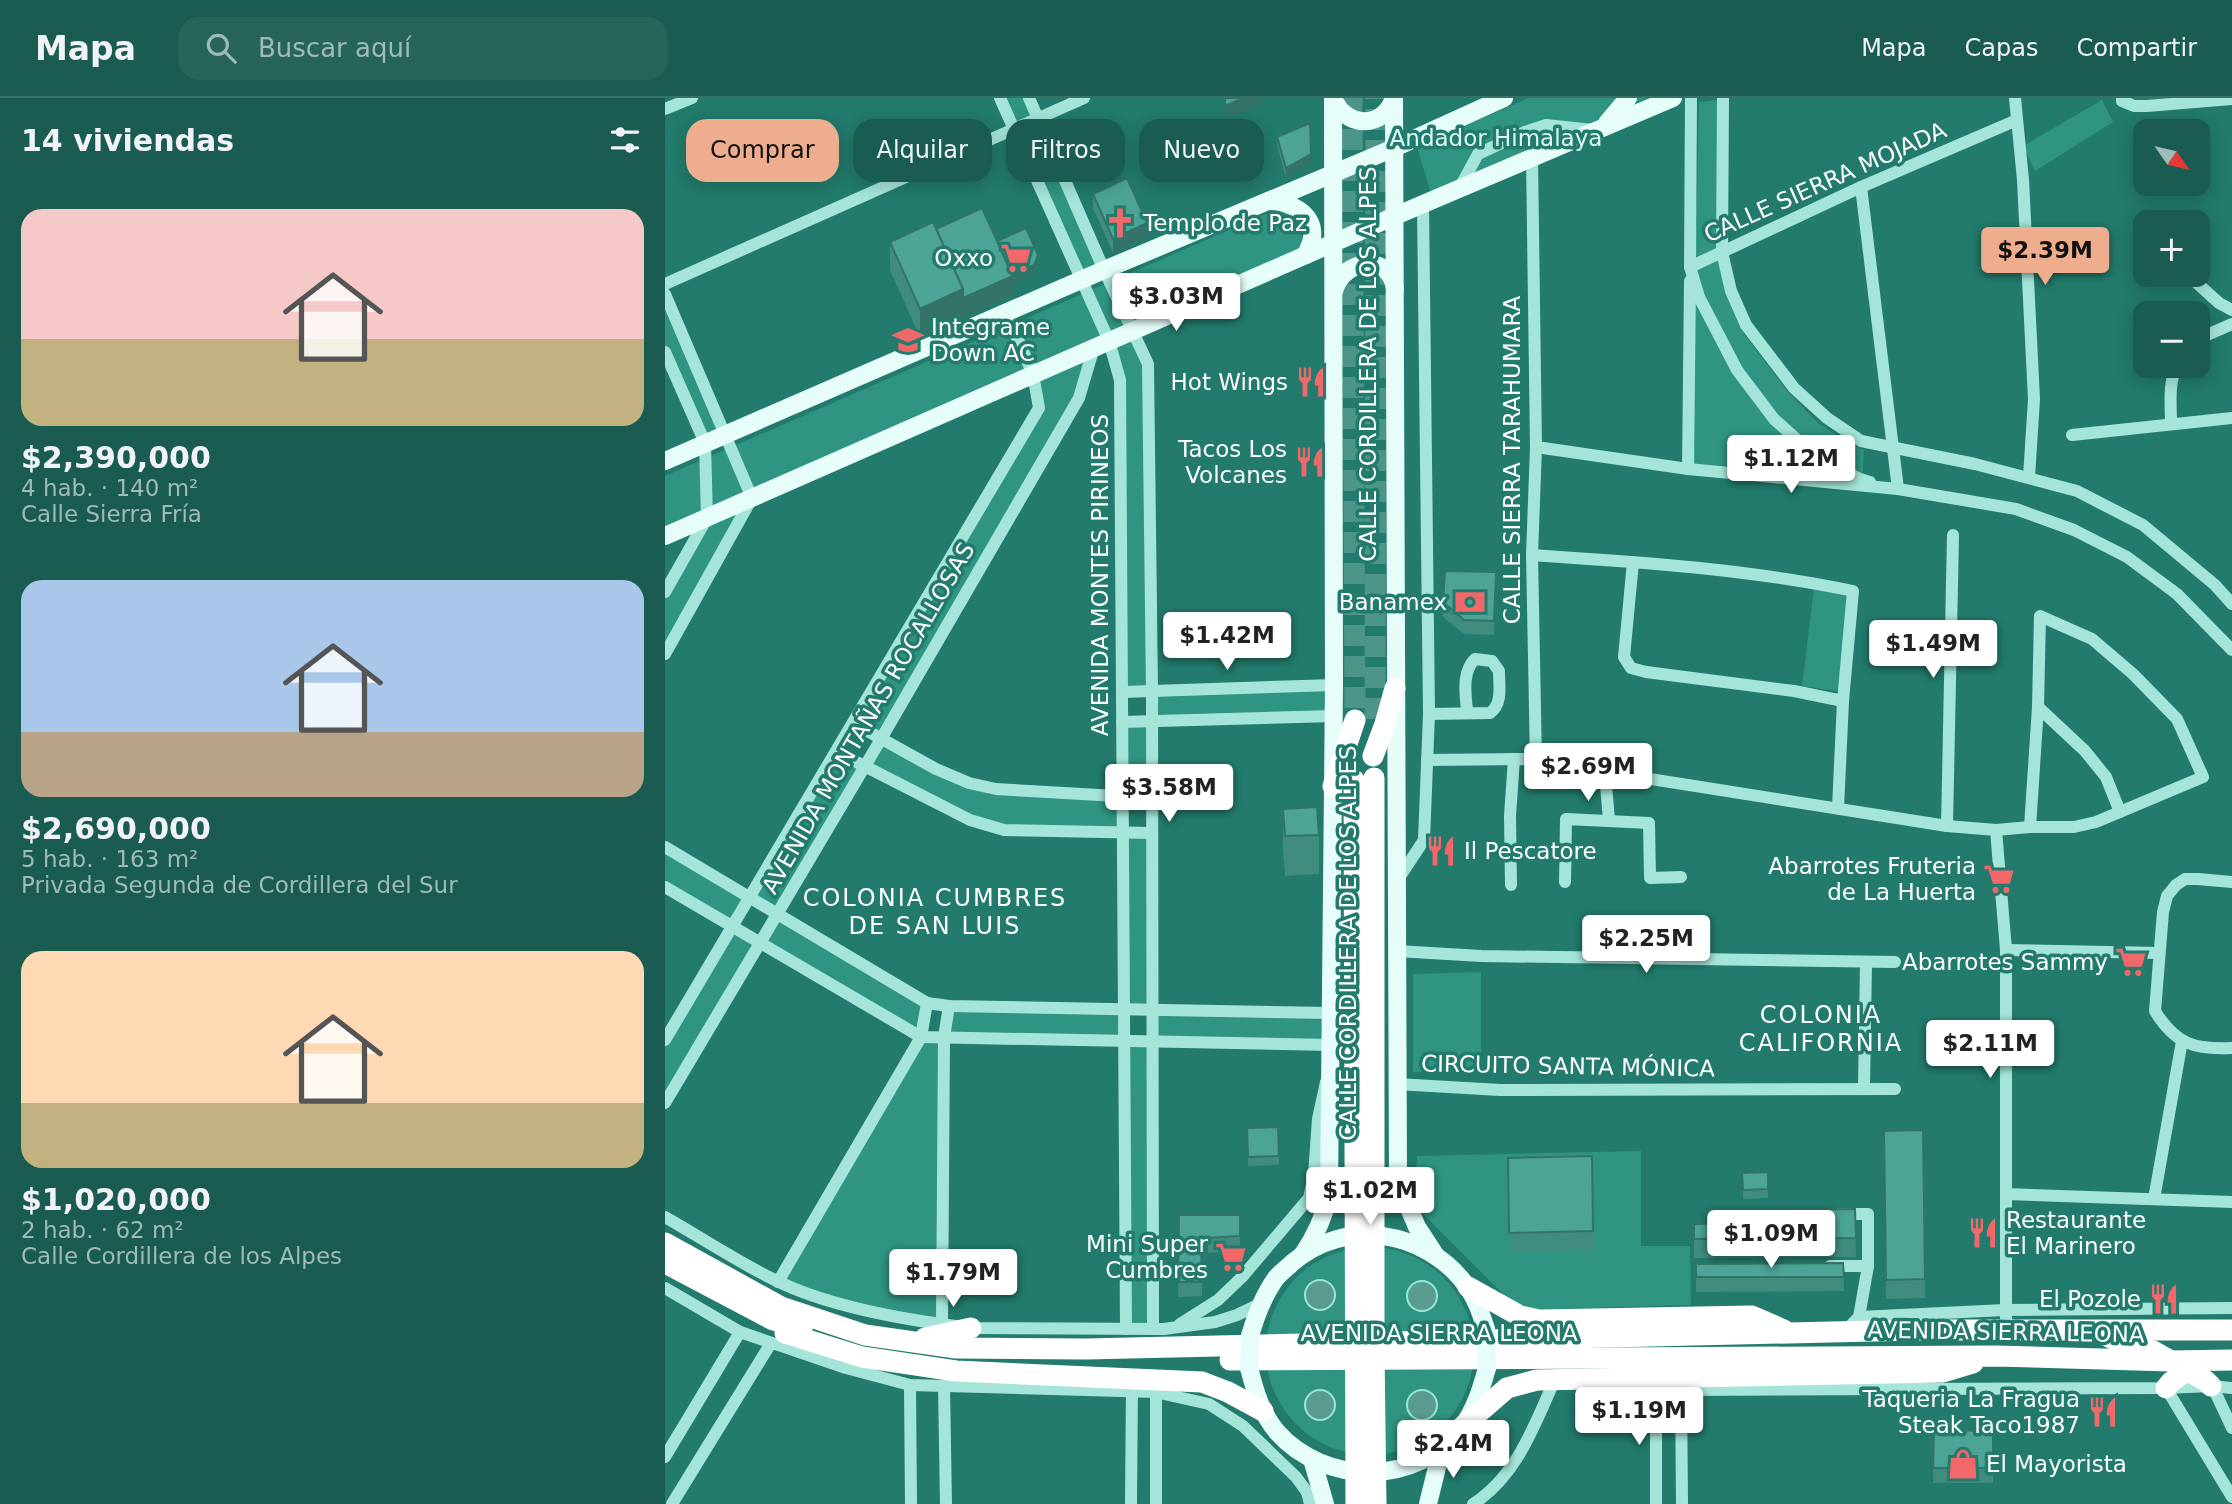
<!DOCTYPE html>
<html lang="es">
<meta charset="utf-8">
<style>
:root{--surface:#1a5c51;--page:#27655b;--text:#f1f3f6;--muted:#9fbab7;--line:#387168;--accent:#eead8d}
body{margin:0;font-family:"DejaVu Sans",sans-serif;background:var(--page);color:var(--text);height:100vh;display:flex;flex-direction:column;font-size:26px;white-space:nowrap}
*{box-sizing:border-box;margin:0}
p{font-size:23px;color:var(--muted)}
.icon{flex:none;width:38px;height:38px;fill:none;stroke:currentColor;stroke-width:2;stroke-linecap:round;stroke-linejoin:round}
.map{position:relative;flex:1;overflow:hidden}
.drawer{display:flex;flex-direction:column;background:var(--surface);width:665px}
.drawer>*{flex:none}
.guide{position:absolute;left:21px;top:21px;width:665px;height:63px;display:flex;gap:14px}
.needle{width:46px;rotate:124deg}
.controls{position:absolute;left:1468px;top:21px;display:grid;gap:14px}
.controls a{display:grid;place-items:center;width:77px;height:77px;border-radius:14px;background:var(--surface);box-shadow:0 4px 18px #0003;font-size:35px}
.price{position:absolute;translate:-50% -60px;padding:0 16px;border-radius:7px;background:#fff;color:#222;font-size:23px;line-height:46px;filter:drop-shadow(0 2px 4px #0008)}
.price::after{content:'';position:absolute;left:50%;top:42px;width:21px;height:16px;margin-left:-10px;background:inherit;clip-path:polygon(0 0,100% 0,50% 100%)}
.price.active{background:var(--accent);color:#111}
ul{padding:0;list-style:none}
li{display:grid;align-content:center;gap:14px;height:371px;padding:0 21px}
li span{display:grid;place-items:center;height:217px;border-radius:21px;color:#555}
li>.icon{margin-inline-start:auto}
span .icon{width:126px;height:126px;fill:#fffc;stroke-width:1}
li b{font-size:30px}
h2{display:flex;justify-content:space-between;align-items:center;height:84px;padding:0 21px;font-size:30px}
.chip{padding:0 24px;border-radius:21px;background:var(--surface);box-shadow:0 4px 18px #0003;font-size:24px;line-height:63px}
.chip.active{background:var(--accent);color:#111}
header{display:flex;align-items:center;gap:42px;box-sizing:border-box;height:98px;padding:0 35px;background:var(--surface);border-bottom:2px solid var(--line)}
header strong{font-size:33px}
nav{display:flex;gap:38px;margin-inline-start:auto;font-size:24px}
.search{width:490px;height:63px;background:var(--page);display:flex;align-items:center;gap:18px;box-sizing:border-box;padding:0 24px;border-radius:21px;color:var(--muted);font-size:26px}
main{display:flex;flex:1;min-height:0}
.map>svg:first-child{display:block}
</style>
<header>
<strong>Mapa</strong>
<div class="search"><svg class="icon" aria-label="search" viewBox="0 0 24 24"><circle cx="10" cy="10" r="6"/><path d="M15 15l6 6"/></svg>Buscar aquí</div>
<nav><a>Mapa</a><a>Capas</a><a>Compartir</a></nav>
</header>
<main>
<section class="drawer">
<h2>14 viviendas<svg class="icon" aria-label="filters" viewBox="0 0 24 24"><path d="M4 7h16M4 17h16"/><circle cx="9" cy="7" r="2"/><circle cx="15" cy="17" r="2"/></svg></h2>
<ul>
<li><span style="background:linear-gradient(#f6c9c9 60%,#c2b280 0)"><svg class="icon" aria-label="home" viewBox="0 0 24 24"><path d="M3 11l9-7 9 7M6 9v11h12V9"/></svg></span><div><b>$2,390,000</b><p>4 hab. · 140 m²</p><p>Calle Sierra Fría</p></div></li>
<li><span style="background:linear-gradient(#a9c7e8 70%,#b9a48a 0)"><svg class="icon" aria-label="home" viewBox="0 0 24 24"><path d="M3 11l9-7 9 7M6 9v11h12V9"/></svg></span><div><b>$2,690,000</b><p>5 hab. · 163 m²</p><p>Privada Segunda de Cordillera del Sur</p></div></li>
<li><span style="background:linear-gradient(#ffd9b3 70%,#c2b280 0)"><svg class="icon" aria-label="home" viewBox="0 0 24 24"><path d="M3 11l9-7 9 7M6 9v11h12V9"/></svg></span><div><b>$1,020,000</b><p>2 hab. · 62 m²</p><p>Calle Cordillera de los Alpes</p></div></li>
</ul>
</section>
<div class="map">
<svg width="1567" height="1406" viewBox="0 0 1567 1406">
<rect width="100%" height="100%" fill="#227b6c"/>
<g fill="#2f9582" fill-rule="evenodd">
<path d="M335 0H364L439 172 418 183Z"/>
<path d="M864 0H982L766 95 752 49Z"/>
<path d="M1055 2 1064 204 1079 236 1123 294 1153 325 1187 347 1199 352 1197 385 1026 367 1034 4Z"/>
<path d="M1437 2 1448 24 1370 73 1358 48Z"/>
<path d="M612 111C635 121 641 130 634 155L0 432V378Z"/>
<path d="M0 196 60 337 40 345 0 254Z"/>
<path d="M468 233 483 266 487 592 669 587V618L487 623V700L458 698V734L487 735 488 912 666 915V947L488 945V1231H461L459 945 279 939 277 1227 113 1184 256 940 95 845 0 1005V942L67 829 0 789V749L85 800 172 654 200 668 216 641 188 625 374 311 368 276 429 249 414 300 216 641 304 685 457 698V624L487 623V593L457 594 455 282 444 243ZM201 669 339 732 457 735 459 912 284 908 279 939H257L262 905 112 816ZM85 800 112 816 95 844 68 829ZM459 912H487V945L459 944Z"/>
<path d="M87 400 0 556V494L42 420Z"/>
<path d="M1149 490 1184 499 1173 593 1137 588Z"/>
<path d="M816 874V973L748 974V876Z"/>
<path d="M976 1053V1148H1025L1026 1207 854 1212 750 1108 752 1058Z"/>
<circle cx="705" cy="1253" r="104"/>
</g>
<g fill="#5a9b90" stroke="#99e6d7" stroke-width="2">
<circle cx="655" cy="1197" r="15"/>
<circle cx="757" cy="1198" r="15"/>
<circle cx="655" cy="1307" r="15"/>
<circle cx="757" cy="1307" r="15"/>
</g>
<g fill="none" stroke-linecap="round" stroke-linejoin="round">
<g stroke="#4e9589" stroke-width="21" stroke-dasharray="21 10" stroke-linecap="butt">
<path d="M687 0 690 622"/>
<path d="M710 621 711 0"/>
</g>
<g stroke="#a5e5d9" stroke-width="12">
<path d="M335 0 444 243 455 282 461 1231"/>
<path d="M364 0 439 172 483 266 487 593 488 1231"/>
<path d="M1026 0 1025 169 1034 199 1072 272 1109 321 1149 357 1195 381 1205 384"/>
<path d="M1058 0 1057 154 1066 193 1081 227 1129 290 1162 320 1196 343 1310 366 1412 393 1478 427 1550 487 1567 506"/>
<path d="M1350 0 1358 82 1369 301 1364 379"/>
<path d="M1457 0V3L1469 8H1482L1567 1"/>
<path d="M0 11 27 0"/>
<path d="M867 60 871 349 867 457 871 663"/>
<path d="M1196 89 1233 391"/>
<path d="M794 91 813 56 860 34 881 27 928 32"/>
<path d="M1025 169 1196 89 1352 22"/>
<path d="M1523 177 1554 205 1567 212"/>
<path d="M0 186 419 0"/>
<path d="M0 196 87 400 0 556"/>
<path d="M1533 241 1567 226"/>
<path d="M0 254 40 345 42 420 0 494"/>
<path d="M1506 326C1506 308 1503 284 1512 268"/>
<path d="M1407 337 1567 320"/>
<path d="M871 349 1023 371 1233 391 1351 411 1409 432 1462 459 1512 496 1567 552"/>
<path d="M1023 371 1025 183"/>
<path d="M867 457C974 464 1083 471 1188 493L1178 603 1173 710"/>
<path d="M968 464 959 559 966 570 981 574 1129 593 1178 603"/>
<path d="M457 594 669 587"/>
<path d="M1373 609 1420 653 1441 679 1455 714"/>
<path d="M764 616 825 615C838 606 834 587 834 573L827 563 810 561C796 575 801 597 802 614"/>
<path d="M457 624 669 618"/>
<path d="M188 625 271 671 304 685 331 691 487 700"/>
<path d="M172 654 305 722 339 732 487 735"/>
<path d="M762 662 859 661 1282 728 1331 732 1365 729H1409L1431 724 1538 679 1512 621 1468 576 1427 541 1375 518 1373 609 1365 729"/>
<path d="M940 675 944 722"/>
<path d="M1282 728 1288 437"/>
<path d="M1331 732 1341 852V1232"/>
<path d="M0 749 262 905 284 908 666 915"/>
<path d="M732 783 759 742 764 616 758 107"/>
<path d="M900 784 901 721 984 725 985 780 1016 779"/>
<path d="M1567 784 1533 781H1520L1511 787 1502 798 1498 814 1490 913C1510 946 1530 952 1567 950"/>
<path d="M846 787 845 718 849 661"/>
<path d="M0 789 256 939 666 947"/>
<path d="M1341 852 1494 855"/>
<path d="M732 853 816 858 1230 864"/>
<path d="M0 942 374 310 368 276 341 215"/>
<path d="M732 986 835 992 1230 991"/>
<path d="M1199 991 1201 864"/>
<path d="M0 1005 216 641 414 300 429 249"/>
<path d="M1341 1096 1567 1104"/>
<path d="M1489 1101 1517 943"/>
<path d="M1175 1116H1203V1168L1194 1219"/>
<path d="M0 1119C37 1140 74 1165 112 1183 165 1209 247 1223 306 1230L499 1231 550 1224 572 1217 595 1206"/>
<path d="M1165 1168H1203"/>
<path d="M113 1184 256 939 262 905"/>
<path d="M0 1190 75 1234 181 1270 245 1287 490 1294 544 1306 578 1328 631 1379 642 1394 645 1406"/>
<path d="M515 1226 553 1202 577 1179 644 1100 649 1077 653 1021 661 984"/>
<path d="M277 1227 279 939 284 908"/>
<path d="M1179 1234 1194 1219 1340 1212 1567 1210"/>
<path d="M1545 1283 1567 1330"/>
<path d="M1502 1285 1501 1290 1567 1399"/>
<path d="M970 1286 991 1291 1016 1292 1501 1290 1546 1288 1567 1290"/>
<path d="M245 1287 246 1406"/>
<path d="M491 1287V1406"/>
<path d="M279 1288 281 1406"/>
<path d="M991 1291V1406"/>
<path d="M1016 1292 1017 1406"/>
<path d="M0 1359 75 1234"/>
<path d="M7 1406 106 1245"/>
<path d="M466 1406 467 1286"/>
<path d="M808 1406C852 1378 870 1326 890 1281"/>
</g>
<g stroke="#e6fdfa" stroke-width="18">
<path d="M668 0C680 30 718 32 729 0"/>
<path d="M729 0 733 1084 752 1129 769 1155"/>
<path d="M942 25 963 0"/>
<path d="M603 103C624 103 650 115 647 140 646 146 643 152 641 157"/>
<path d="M669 193C679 159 726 156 730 191"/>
<path d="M0 363 439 172 729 50 839 0"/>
<path d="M0 438 730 118 1008 0"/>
<path d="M664 1097C698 1118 708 1113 733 1084"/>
<path d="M638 1156C651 1137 659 1119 664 1097L669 587 668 0"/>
<path d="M585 1238C591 1217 598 1198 611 1180 616 1174 622 1170 627 1165 680 1119 760 1132 801 1187 811 1200 816 1216 821 1231"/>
<path d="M584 1270C590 1293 596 1315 612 1334 660 1388 753 1389 797 1329 810 1311 816 1292 822 1270"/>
<path d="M647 1361 660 1406"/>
<path d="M763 1406 777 1349"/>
</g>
<g stroke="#fff" stroke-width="21">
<path d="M708 658 720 626 730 590"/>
<path d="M668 688 690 622"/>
<path d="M0 1145 116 1209 200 1237 291 1250 421 1251 1251 1232H1567"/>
<path d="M0 1165 108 1222 137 1230"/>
<path d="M803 1189 855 1218 874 1222 1087 1218 1119 1232"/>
<path d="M120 1235 197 1259 291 1273 537 1284 563 1294 598 1313"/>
<path d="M1442 1238 1454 1244 1488 1253 1541 1283 1546 1288"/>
<path d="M260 1240 306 1230"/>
<path d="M565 1262 1330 1258 1506 1263 1567 1262"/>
<path d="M1501 1290 1506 1284 1531 1266"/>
<path d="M796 1330 842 1290 872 1282 1278 1274 1308 1265"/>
</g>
<g stroke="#e6fdfa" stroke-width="18">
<path d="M821 1231 822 1270"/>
<path d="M584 1270 585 1238"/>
</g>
<g stroke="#fff" stroke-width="21">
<path d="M709 680V1252L711 1406"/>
<path d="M689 682 691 1406"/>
</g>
</g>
<g fill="#408d80">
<path d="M612 39 646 66 621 79 612 48Z"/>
<path d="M428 96 482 139 448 155 428 110Z"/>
<path d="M271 131 332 143 373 167 369 176 348 186V197L255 239 225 172V144Z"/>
<path d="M831 489 829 537 799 536 778 519V504Z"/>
<path d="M618 711 654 737V776L620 778 618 751Z"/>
<path d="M613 1029 614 1067 583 1068 582 1030Z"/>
<path d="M1258 1032 1260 1200 1221 1201 1219 1033Z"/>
<path d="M927 1058 928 1152 844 1154 843 1060Z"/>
<path d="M1103 1074V1100L1078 1101 1077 1075Z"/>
<path d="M1190 1111 1191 1159 1029 1160V1126L1074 1125Z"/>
<path d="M514 1117H575V1152L543 1155 537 1164V1198L513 1199Z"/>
<path d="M1178 1165 1179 1193 1031 1194V1166Z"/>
<path d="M1269 1332 1328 1333V1385H1268Z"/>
</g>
<g fill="#347368">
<path d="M578 0H597V6L560 22V8Z"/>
<path d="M646 56V66L621 79V70Z"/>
<path d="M482 125V139L448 155V141Z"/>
<path d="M373 157V167L369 176 348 186V197L255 239V211Z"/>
<path d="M543 1140V1155L536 1164V1150Z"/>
</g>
<g fill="#4ba495" stroke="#347368" stroke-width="2">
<path d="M560 0H578L560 8Z"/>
<path d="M645 25 646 56 621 70 612 39Z"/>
<path d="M462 80 482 125 448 141 428 96Z"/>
<path d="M317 110 348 178 298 200V191L271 131Z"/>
<path d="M268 124 298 191 255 211 225 144Z"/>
<path d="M361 130 373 157 369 167 347 177 332 143Z"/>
<path d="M780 473 831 474 829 523 799 522 778 504Z"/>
<path d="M652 709 654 737 620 738 618 711Z"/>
<path d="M613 1029 614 1058 583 1059 582 1030Z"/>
<path d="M1258 1032 1260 1181 1221 1182 1219 1033Z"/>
<path d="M927 1058 928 1133 844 1135 843 1060Z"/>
<path d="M1103 1074V1091L1078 1092 1077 1075Z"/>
<path d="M1190 1111 1191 1140 1029 1141V1126L1074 1125V1112Z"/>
<path d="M514 1117H575V1138L543 1140 536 1150 537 1184H513Z"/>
<path d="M1178 1165 1179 1179H1031V1166Z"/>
<path d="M1269 1332 1328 1333V1370H1268Z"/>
</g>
<defs>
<g id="church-bare" transform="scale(2.415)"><path d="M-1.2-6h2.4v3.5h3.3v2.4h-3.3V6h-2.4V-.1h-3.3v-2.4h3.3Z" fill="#f1686b" stroke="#227b6c" stroke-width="2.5" paint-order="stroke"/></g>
<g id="supermarket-bare" transform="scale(2.415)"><path d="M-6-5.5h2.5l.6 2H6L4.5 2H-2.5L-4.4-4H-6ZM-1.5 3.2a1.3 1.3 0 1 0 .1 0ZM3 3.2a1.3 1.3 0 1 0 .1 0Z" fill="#f1686b" stroke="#227b6c" stroke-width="2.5" paint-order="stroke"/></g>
<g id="school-bare" transform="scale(2.415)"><path d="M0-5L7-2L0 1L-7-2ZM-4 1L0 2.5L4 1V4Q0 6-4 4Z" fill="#f1686b" stroke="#227b6c" stroke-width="2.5" paint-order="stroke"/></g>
<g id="restaurant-bare" transform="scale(2.415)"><path d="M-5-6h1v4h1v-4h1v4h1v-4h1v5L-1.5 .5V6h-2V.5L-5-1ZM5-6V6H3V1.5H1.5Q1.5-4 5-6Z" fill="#f1686b" stroke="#227b6c" stroke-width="2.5" paint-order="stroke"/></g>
<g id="bank-bare" transform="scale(2.415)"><path d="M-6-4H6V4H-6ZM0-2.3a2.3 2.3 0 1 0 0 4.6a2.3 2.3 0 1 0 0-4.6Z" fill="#f1686b" stroke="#227b6c" stroke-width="2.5" paint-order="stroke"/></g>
<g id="shop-bare" transform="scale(2.415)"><path d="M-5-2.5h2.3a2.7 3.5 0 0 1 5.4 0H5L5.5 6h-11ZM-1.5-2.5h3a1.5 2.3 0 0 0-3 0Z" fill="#f1686b" stroke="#227b6c" stroke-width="2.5" paint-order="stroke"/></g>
</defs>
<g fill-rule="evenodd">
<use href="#church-bare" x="455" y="125"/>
<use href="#supermarket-bare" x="351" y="160"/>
<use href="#school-bare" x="243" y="242"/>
<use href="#restaurant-bare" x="646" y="284"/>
<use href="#restaurant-bare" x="645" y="364"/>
<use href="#bank-bare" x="805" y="504"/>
<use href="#restaurant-bare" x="776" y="753"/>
<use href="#supermarket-bare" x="1334" y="781"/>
<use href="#supermarket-bare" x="1466" y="864"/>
<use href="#restaurant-bare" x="1318" y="1135"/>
<use href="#supermarket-bare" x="566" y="1159"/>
<use href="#restaurant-bare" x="1499" y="1201"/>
<use href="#restaurant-bare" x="1438" y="1314"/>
<use href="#shop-bare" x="1298" y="1366"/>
</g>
<g text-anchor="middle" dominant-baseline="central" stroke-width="7" stroke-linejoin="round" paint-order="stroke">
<g font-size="23" fill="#dbf8f3" stroke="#227b6c">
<text x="831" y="40">Andador Himalaya</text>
</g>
<g font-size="23" fill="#fff" stroke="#227b6c">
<text transform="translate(1160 84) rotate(-24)">CALLE SIERRA MOJADA</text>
<text transform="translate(703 266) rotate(-90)">CALLE CORDILLERA DE LOS ALPES</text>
<text transform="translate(847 362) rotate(-90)">CALLE SIERRA TARAHUMARA</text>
<text transform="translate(435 477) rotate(-90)">AVENIDA MONTES PIRINEOS</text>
<text transform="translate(203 620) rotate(-60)">AVENIDA MONTAÑAS ROCALLOSAS</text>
<text transform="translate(683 845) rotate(-90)">CALLE CORDILLERA DE LOS ALPES</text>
<text transform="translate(903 968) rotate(1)">CIRCUITO SANTA MÓNICA</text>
<text transform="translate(1341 1234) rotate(1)">AVENIDA SIERRA LEONA</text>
<text x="774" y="1235">AVENIDA SIERRA LEONA</text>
</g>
<g font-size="23" fill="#fff" stroke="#227b6c" text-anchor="end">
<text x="478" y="125" text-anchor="start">Templo de Paz</text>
<text x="328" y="160">Oxxo</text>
<text x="266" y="229" text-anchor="start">Integrame<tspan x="266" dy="26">Down AC</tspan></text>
<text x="623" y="284">Hot Wings</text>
<text x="622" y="351">Tacos Los<tspan x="622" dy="26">Volcanes</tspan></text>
<text x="782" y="504">Banamex</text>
<text x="799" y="753" text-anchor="start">Il Pescatore</text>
<text x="1311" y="768">Abarrotes Fruteria<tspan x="1311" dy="26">de La Huerta</tspan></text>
<text x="1443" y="864">Abarrotes Sammy</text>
<text x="1341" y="1122" text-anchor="start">Restaurante<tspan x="1341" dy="26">El Marinero</tspan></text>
<text x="543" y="1146">Mini Super<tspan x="543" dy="26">Cumbres</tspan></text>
<text x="1476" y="1201">El Pozole</text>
<text x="1415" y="1301">Taqueria La Fragua<tspan x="1415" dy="26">Steak Taco1987</tspan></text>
<text x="1321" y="1366" text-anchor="start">El Mayorista</text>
</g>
<g font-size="24" letter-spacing="2" fill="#fff" stroke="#227b6c">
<text x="270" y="800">COLONIA CUMBRES<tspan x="270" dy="28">DE SAN LUIS</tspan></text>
<text x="1156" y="917">COLONIA<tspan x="1156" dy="28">CALIFORNIA</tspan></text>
</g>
</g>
</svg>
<div class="controls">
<a><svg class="needle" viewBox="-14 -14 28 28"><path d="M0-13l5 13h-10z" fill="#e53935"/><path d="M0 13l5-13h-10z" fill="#9fbab7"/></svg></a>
<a>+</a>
<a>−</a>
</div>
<b class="price active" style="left:1380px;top:189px">$2.39M</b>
<b class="price" style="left:511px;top:235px">$3.03M</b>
<b class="price" style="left:1126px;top:397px">$1.12M</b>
<b class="price" style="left:562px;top:574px">$1.42M</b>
<b class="price" style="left:1268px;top:582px">$1.49M</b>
<b class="price" style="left:923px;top:705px">$2.69M</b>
<b class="price" style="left:504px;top:726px">$3.58M</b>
<b class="price" style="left:981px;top:877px">$2.25M</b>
<b class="price" style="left:1325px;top:982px">$2.11M</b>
<b class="price" style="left:705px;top:1129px">$1.02M</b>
<b class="price" style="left:1106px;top:1172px">$1.09M</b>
<b class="price" style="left:288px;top:1211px">$1.79M</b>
<b class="price" style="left:974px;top:1349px">$1.19M</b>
<b class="price" style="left:788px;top:1382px">$2.4M</b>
<div class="guide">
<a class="chip active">Comprar</a>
<a class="chip">Alquilar</a>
<a class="chip">Filtros</a>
<a class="chip">Nuevo</a>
</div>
</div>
</main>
